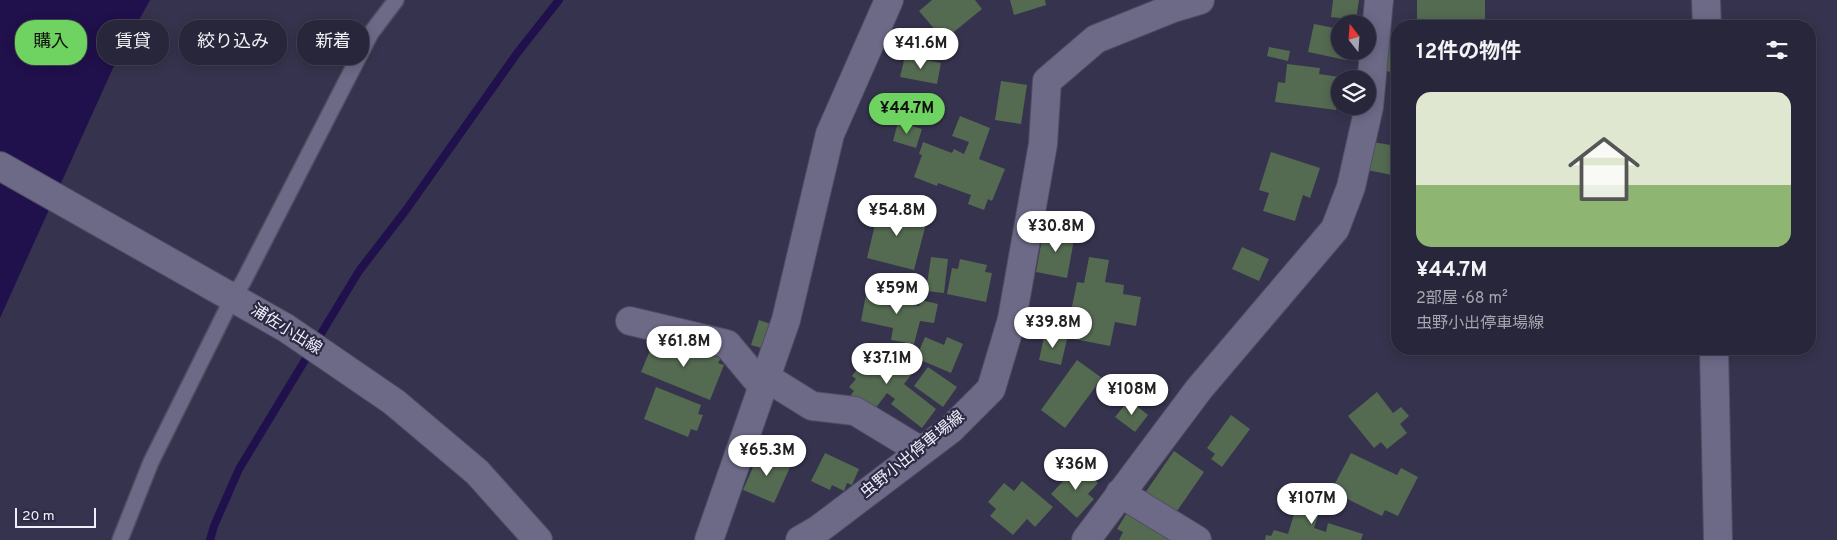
<!DOCTYPE html>
<html lang="ja">
<meta charset="utf-8">
<style>
:root{--surface:#28263a;--page:#302e42;--text:#f1f3f6;--muted:#a5a5af;--line:#444354;--accent:#6ed360}
body{margin:0;font-family:Overpass,"Noto Sans JP",sans-serif;background:var(--page);color:var(--text);height:100vh;display:flex;flex-direction:column;font-size:19px;white-space:nowrap}
*{box-sizing:border-box;margin:0}
p{font-size:16px;color:var(--muted)}
.icon{flex:none;width:28px;height:28px;fill:none;stroke:currentColor;stroke-width:2;stroke-linecap:round;stroke-linejoin:round}
.map{position:relative;flex:1;overflow:hidden}
.details{position:absolute;left:1391px;top:20px;width:425px;height:335px;display:flex;flex-direction:column;background:var(--surface);border-radius:20px;box-shadow:0 2px 12px #0003,0 0 0 1px var(--line)}
.details>*{flex:none}
.hud{position:absolute;left:15px;top:20px;width:475px;height:45px;display:flex;gap:10px}
.needle{width:32px;rotate:343deg}
.tools{position:absolute;left:1331px;top:15px;display:grid;gap:10px}
.tools a{display:grid;place-items:center;width:45px;height:45px;border-radius:50%;background:var(--surface);box-shadow:0 2px 12px #0003,0 0 0 1px var(--line);font-size:25px}
.scale{position:absolute;left:15px;bottom:12px;width:81px;box-sizing:border-box;padding-left:5px;border:2px solid #f0effd;border-top:0;font-size:14px;line-height:18px;white-space:nowrap;color:#f0effd;-webkit-text-stroke:4px #2c2943;paint-order:stroke}
.price{position:absolute;translate:-50% -42px;padding:0 11px;border-radius:18px;background:#fff;color:#222;font-size:16px;line-height:32px;filter:drop-shadow(0 1px 2px #0008)}
.price::after{content:'';position:absolute;left:50%;top:30px;width:15px;height:11px;margin-left:-8px;background:inherit;clip-path:polygon(0 0,100% 0,50% 100%)}
.price.active{background:var(--accent);color:#111}
ul{padding:0;list-style:none}
li{display:grid;align-content:center;gap:10px;height:265px;padding:0 25px}
li+li{border-top:1px solid var(--line)}
li span{display:grid;place-items:center;height:155px;border-radius:15px;color:#555}
li>.icon{margin-inline-start:auto}
span .icon{width:90px;height:90px;fill:#fffc;stroke-width:1}
li b{font-size:21px}
h2{display:flex;justify-content:space-between;align-items:center;height:60px;padding:0 25px;font-size:21px}
.chip{padding:0 18px;border-radius:20px;background:var(--surface);box-shadow:0 2px 12px #0003,0 0 0 1px var(--line);font-size:18px;line-height:45px}
.chip.active{background:var(--accent);color:#111}
.map>svg:first-child{display:block}
</style>
<div class="map">
<svg width="1837" height="540" viewBox="0 0 1837 540">
<rect width="100%" height="100%" fill="#36334e"/>
<path fill="#20104c" d="M0 0H150L113 68 0 318Z"/>
<g fill="none" stroke-linecap="round" stroke-linejoin="round">
<path stroke="#20104c" stroke-width="8" d="M210 540 214 526 239 469 359 271 406 210 518 52 559 0"/>
</g>
<g fill="#546a51">
<path d="M932 0H975L982 9 944 40 919 11Z"/>
<path d="M1010 0H1045L1046 5 1014 15Z"/>
<path d="M1333 0H1359L1356 20 1331 17Z"/>
<path d="M1417 0H1485V22L1417 23Z"/>
<path d="M1314 24 1340 29V51H1348L1346 60 1308 52Z"/>
<path d="M1386 33 1398 35V73L1380 70Z"/>
<path d="M1269 47 1290 51 1288 61 1267 56Z"/>
<path d="M905 56 941 63 937 84 900 77Z"/>
<path d="M1287 64 1320 68 1319 74 1340 77 1336 110 1275 102 1278 82 1285 83Z"/>
<path d="M1001 81 1027 85 1021 124 995 120Z"/>
<path d="M960 116 990 128 979 159 1005 169 992 201 988 199 984 210 968 204 971 195 938 183 937 186 914 177 922 155 919 154 923 142 952 153 954 149 964 154 969 142 952 136Z"/>
<path d="M898 122 922 129 916 148 893 141Z"/>
<path d="M1372 142 1397 146 1392 175 1367 170Z"/>
<path d="M1271 152 1320 168 1310 198 1303 195 1295 221 1263 211 1269 193 1259 190Z"/>
<path d="M880 204 928 216 914 270 867 258Z"/>
<path d="M1044 228 1075 234 1067 278 1036 272Z"/>
<path d="M1242 247 1269 259 1259 281 1232 269Z"/>
<path d="M931 257 948 259 944 293 926 291Z"/>
<path d="M1089 257 1109 260 1105 282 1124 285 1123 294 1141 297 1136 326 1115 322 1110 346 1074 339 1078 318 1070 316 1077 282 1084 283Z"/>
<path d="M960 259 987 265 985 272 992 273 986 302 947 294 952 268 958 269Z"/>
<path d="M867 289 897 295 895 302 919 306 921 300 938 304 934 323 920 321 914 344 891 340 893 328 861 321Z"/>
<path d="M759 320 776 326 768 350 751 345Z"/>
<path d="M1045 333 1067 339 1061 365 1039 360Z"/>
<path d="M925 337 944 345 947 337 963 344 951 373 916 358Z"/>
<path d="M655 338 702 356 705 349 722 356 718 363 724 365 710 400 641 372Z"/>
<path d="M867 344 878 353 883 347 914 371 904 384 936 409 922 428 891 404 895 399 887 393 872 413 850 396 854 391 849 387 856 379 852 376 858 368 852 364Z"/>
<path d="M1077 360 1102 378 1065 428 1041 410Z"/>
<path d="M928 367 957 387 943 407 914 386Z"/>
<path d="M656 387 701 405 698 414 703 415 697 431 691 429 688 437 644 419Z"/>
<path d="M1377 392 1393 413 1401 407 1409 416 1400 424 1407 433 1387 449 1381 442 1374 448 1348 416Z"/>
<path d="M1129 400 1148 415 1135 432 1115 417Z"/>
<path d="M1231 415 1250 429 1222 467 1211 459 1215 454 1207 448Z"/>
<path d="M760 451 791 465 774 503 743 490Z"/>
<path d="M1174 451 1204 472 1175 514 1145 493Z"/>
<path d="M825 453 859 469 852 485 847 483 844 491 832 485 830 490 811 481Z"/>
<path d="M1351 453 1397 475 1401 468 1418 477 1398 516 1385 510 1382 516 1331 491Z"/>
<path d="M1078 465 1098 483 1088 494 1094 499 1077 518 1051 494Z"/>
<path d="M1022 481 1053 507 1035 527 1027 519 1013 535 990 516 996 509 988 502 1004 483 1014 491Z"/>
<path d="M1300 494 1323 501 1314 528 1326 532 1328 523 1363 534 1361 540H1265L1266 535 1271 536 1274 530 1288 534Z"/>
<path d="M1128 511 1176 540H1119L1123 532 1117 529Z"/>
</g>
<g fill="none" stroke-linecap="round" stroke-linejoin="round">
<g stroke="#504e63" stroke-width="18">
<path id="lane" d="M120 540 151 462 233 297 243 282 371 33 396 0"/>
</g>
<g stroke="#504e63" stroke-width="30">
<g id="street">
<path d="M1706 0 1707 26"/>
<path d="M630 321 727 344 763 387"/>
<path d="M1714 349 1718 540"/>
<path d="M767 378 812 406 855 411 921 451"/>
<path d="M1120 493 1197 540"/>
<path d="M709 540 786 320 830 134 889 0"/>
<path d="M1086 540 1199 389 1335 229 1351 187 1369 107 1379 0"/>
</g>
</g>
<g stroke="#504e63" stroke-width="30">
<g id="secondary">
<path d="M0 166 286 328 394 402 477 472 538 540"/>
<path d="M800 540 819 529 951 429 991 389 1012 319 1043 144 1047 81 1096 39 1173 8 1200 0"/>
</g>
</g>
<use href="#lane" stroke="#6d6a88" stroke-width="15"/>
<use href="#street" stroke="#6d6a88" stroke-width="28"/>
<use href="#secondary" stroke="#6d6a88" stroke-width="28"/>
</g>
<g text-anchor="middle" dominant-baseline="central" stroke-width="4.5" stroke-linejoin="round" paint-order="stroke">
<g font-size="16" fill="#f0effd" stroke="#2c2943">
<text transform="translate(286 330) rotate(32)">浦佐小出線</text>
<text transform="translate(913 455) rotate(-39)">虫野小出停車場線</text>
</g>
</g>
</svg>
<div class="tools">
<a><svg class="needle" viewBox="-14 -14 28 28"><path d="M0-13l5 13h-10z" fill="#e53935"/><path d="M0 13l5-13h-10z" fill="#a5a5af"/></svg></a>
<a><svg class="icon" aria-label="layers" viewBox="0 0 24 24"><path d="M12 4l9 5-9 5-9-5zM3 14l9 5 9-5"/></svg></a>
</div>
<div class="scale">20 m</div>
<b class="price" style="left:921px;top:70px">¥41.6M</b>
<b class="price active" style="left:907px;top:135px">¥44.7M</b>
<b class="price" style="left:897px;top:237px">¥54.8M</b>
<b class="price" style="left:1056px;top:253px">¥30.8M</b>
<b class="price" style="left:897px;top:315px">¥59M</b>
<b class="price" style="left:1053px;top:349px">¥39.8M</b>
<b class="price" style="left:684px;top:368px">¥61.8M</b>
<b class="price" style="left:887px;top:385px">¥37.1M</b>
<b class="price" style="left:1132px;top:416px">¥108M</b>
<b class="price" style="left:767px;top:477px">¥65.3M</b>
<b class="price" style="left:1076px;top:491px">¥36M</b>
<b class="price" style="left:1312px;top:525px">¥107M</b>
<div class="hud">
<a class="chip active">購入</a>
<a class="chip">賃貸</a>
<a class="chip">絞り込み</a>
<a class="chip">新着</a>
</div>
<section class="details">
<h2>12件の物件<svg class="icon" aria-label="filters" viewBox="0 0 24 24"><path d="M4 7h16M4 17h16"/><circle cx="9" cy="7" r="2"/><circle cx="15" cy="17" r="2"/></svg></h2>
<ul>
<li><span style="background:linear-gradient(#dfe7d0 60%,#8fb573 0)"><svg class="icon" aria-label="home" viewBox="0 0 24 24"><path d="M3 11l9-7 9 7M6 9v11h12V9"/></svg></span><div><b>¥44.7M</b><p>2部屋 · 68 m²</p><p>虫野小出停車場線</p></div></li>
</ul>
</section>
</div>
